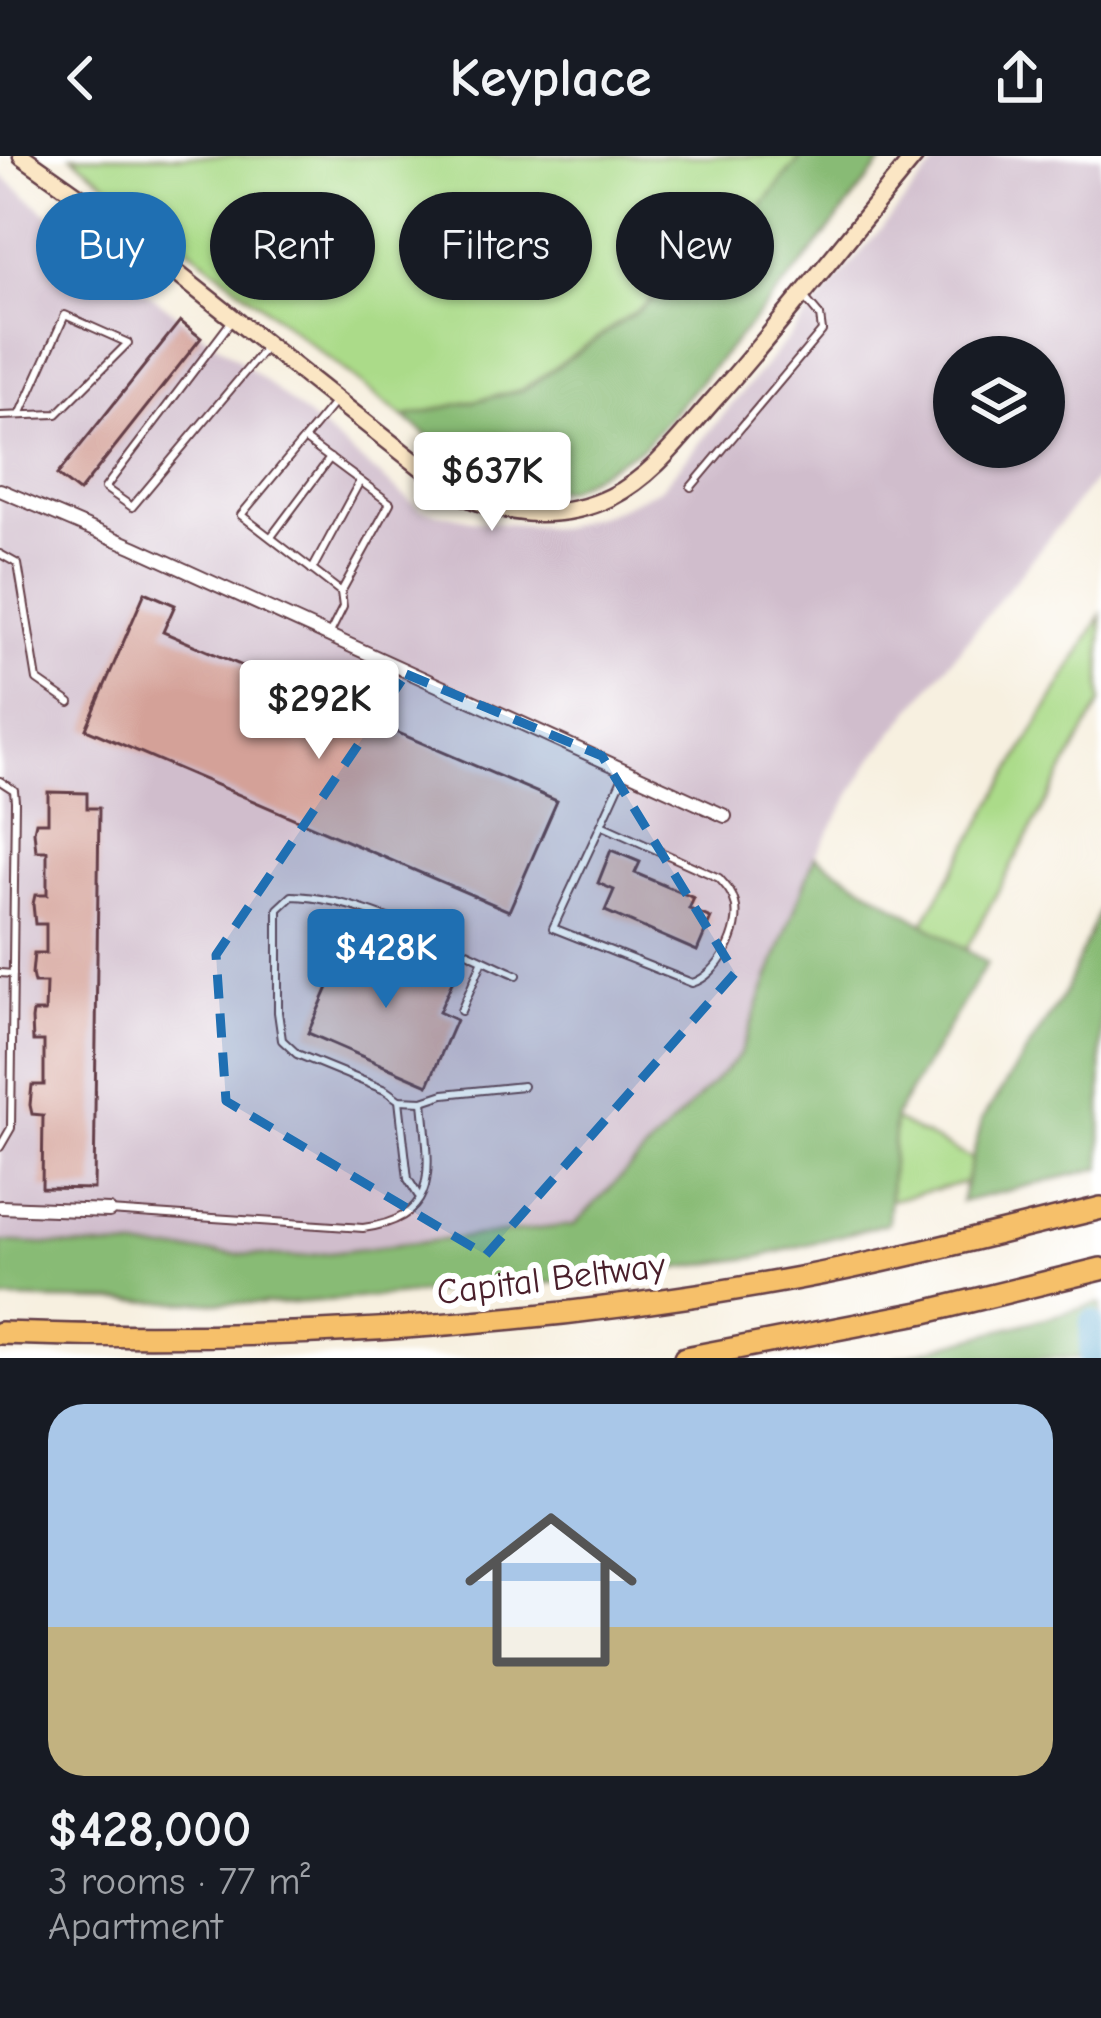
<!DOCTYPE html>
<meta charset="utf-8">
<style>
:root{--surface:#171b24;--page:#20242c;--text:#f1f3f6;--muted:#9ea1a6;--accent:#1f6fb2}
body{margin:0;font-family:"Comic Neue",sans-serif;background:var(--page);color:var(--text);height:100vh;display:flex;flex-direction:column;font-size:45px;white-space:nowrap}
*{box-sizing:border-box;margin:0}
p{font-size:39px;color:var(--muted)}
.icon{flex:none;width:66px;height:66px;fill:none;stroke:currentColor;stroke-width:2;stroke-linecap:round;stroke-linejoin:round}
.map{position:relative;height:1202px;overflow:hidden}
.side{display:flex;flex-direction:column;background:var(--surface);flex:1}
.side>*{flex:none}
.top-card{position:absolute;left:36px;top:36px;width:1029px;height:108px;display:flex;gap:24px}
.fabs{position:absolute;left:933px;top:180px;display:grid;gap:24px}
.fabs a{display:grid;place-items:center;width:132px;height:132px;border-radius:50%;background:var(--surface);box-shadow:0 3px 9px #0004;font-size:60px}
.price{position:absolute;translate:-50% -102px;padding:0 27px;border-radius:12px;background:#fff;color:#222;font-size:39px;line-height:78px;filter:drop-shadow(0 3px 6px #0008)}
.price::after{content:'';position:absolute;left:50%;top:72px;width:36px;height:27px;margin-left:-18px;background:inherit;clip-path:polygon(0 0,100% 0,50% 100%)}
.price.active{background:var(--accent);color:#fff}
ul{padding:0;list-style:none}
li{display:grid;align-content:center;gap:24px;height:636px;padding:0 48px}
li span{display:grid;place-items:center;height:372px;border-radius:36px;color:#555}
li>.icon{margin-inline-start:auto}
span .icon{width:216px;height:216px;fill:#fffc;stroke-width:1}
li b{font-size:51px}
.chip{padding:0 42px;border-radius:54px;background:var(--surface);box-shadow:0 3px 9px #0004;font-size:42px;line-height:108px}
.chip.active{background:var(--accent);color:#fff}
header{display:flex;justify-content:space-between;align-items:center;height:156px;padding:0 48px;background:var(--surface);font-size:54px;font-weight:700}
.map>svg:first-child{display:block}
</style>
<header><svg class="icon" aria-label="back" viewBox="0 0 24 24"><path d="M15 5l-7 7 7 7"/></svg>Keyplace<svg class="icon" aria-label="share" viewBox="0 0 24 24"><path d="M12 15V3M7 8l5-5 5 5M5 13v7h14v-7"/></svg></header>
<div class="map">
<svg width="1101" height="1202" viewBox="0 0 1101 1202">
<rect width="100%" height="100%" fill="#fff"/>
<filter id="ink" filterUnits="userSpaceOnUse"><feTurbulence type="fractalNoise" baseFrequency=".00833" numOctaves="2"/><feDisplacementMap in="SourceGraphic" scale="24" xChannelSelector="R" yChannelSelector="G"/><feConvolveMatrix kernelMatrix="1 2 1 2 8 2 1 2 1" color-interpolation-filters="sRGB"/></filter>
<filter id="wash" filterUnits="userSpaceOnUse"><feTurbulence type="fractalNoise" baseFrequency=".004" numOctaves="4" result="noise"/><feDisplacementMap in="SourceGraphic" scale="48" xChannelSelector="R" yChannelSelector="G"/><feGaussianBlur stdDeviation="2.7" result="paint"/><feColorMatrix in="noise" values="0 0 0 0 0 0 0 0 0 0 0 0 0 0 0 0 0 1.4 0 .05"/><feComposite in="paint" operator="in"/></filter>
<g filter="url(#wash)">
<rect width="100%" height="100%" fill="#f7f0e0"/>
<path fill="#d0bdcc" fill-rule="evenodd" d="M943 0H1101V316L870 606 815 700 739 900 574 1069 295 1101 0 1086V18L105 106 243 207 420 353 477 365 558 372 613 355 661 332ZM954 201H1044V291H954Z"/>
<g fill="#abdb89" stroke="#7a7d5a" stroke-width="3">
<path d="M72 0H802L749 67 645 149 522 234 403 261Z"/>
<path d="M1101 459V546L878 955 1001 1018 841 1056 828 932Z"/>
</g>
<g fill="#88bb75" stroke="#696d50" stroke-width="3">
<path d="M802 0H887L801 110 643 291 565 335 491 327 403 261 523 234 640 153 748 67Z"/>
<path d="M815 700 987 807 895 960 888 1067 759 1101 597 1123 281 1148 0 1143V1086L295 1101 574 1069 739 900Z"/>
<path d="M1101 750V1012L961 1046 982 964 1064 838Z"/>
<path d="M1101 1147V1202H895L908 1199Z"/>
</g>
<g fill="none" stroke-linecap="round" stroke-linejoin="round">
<path stroke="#52a5cd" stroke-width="24" d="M1091 1202 1092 1166"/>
</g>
<g id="blocks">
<g fill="#d4a198">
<path d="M180 165 201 182 79 336 57 319Z"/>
<path d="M145 436 175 449 163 476 557 645 509 755 86 573Z"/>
<path d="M48 636 87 637V652H99L94 1033 42 1032 43 959 32 958 30 949 32 929H44V885H33L32 863 33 856H45L46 827H34L32 818 34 797H46V768H35L33 748 35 739H47V695H36L34 675 36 666H48Z"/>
<path d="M611 694 640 706 635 717 694 742 689 753 711 762 697 795 605 755 614 734 598 727Z"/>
<path d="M351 779 453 824 439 856 456 864 428 929 308 877Z"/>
</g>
</g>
</g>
<g filter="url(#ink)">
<use href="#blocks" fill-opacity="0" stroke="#643e46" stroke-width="3"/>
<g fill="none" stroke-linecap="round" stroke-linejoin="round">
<g stroke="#643e46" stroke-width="10">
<g id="lane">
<path d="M230 167 105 332 132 351 266 191"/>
<path d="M0 260 57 258 128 187 65 159 20 259"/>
<path d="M304 283 390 347 341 436 241 359 334 247"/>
<path d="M691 331 822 175 820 160 804 141"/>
<path d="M271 381 330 302"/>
<path d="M0 398 18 408 37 524 70 547"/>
<path d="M312 414 360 325"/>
<path d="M330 477 343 451 341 436"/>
<path d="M0 625 14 634 15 645 11 972 0 991"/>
<path d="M601 669 719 722C726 730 732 736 735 747 743 774 718 820 692 827L553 772C577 720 602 668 625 616"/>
<path d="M0 817 13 818"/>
<path d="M517 819C454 791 360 741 292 740L278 753V856L282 884 297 898 385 934 399 944 423 945 444 938 523 930"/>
<path d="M461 855 483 804"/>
<path d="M399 944 408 1023 418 1039"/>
<path d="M109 1055 363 1072C444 1062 428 1009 423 945"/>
</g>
</g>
<g stroke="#643e46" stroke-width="16">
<g id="street">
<path d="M0 334 134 391 725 660"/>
<path d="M0 1051 109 1055"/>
</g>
</g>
<g stroke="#643e46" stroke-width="21">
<path id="secondary" d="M22 0 87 46 445 330C496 360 558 367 611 341 653 320 681 281 711 247 782 167 847 82 915 0"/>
</g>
<g stroke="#643e46" stroke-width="26">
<g id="highway">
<path d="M0 1177C269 1187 534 1171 799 1122 900 1103 1001 1076 1101 1052"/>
<path d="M685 1202 925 1156 1101 1113"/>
</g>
</g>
<use href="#lane" stroke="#fff" stroke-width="6"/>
<use href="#street" stroke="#fff" stroke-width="12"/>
<use href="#secondary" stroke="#fbe6c4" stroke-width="16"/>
<use href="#highway" stroke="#f6c06b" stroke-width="21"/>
</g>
</g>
<path fill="#1f6fb2" fill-opacity="0.2" stroke="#1f6fb2" stroke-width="9" stroke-dasharray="24 15" stroke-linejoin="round" d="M406 518 602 600 735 817 486 1099 226 945 216 799Z"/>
<g text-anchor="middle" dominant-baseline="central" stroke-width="12" stroke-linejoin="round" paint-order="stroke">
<g font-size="36" fill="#4a1f2b" stroke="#fff">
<text transform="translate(551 1123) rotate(-7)">Capital Beltway</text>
</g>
</g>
</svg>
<div class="fabs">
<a><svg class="icon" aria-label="layers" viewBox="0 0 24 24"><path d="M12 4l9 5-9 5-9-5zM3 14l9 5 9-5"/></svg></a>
</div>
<b class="price" style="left:492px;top:378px">$637K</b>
<b class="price" style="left:319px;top:606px">$292K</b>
<b class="price active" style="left:386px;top:855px">$428K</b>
<div class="top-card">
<a class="chip active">Buy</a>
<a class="chip">Rent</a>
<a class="chip">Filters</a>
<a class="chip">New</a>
</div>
</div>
<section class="side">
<ul>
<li><span style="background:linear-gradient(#a9c7e8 60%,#c2b280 0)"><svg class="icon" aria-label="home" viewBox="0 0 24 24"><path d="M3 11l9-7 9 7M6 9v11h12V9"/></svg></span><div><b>$428,000</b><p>3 rooms · 77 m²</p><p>Apartment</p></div></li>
</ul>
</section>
